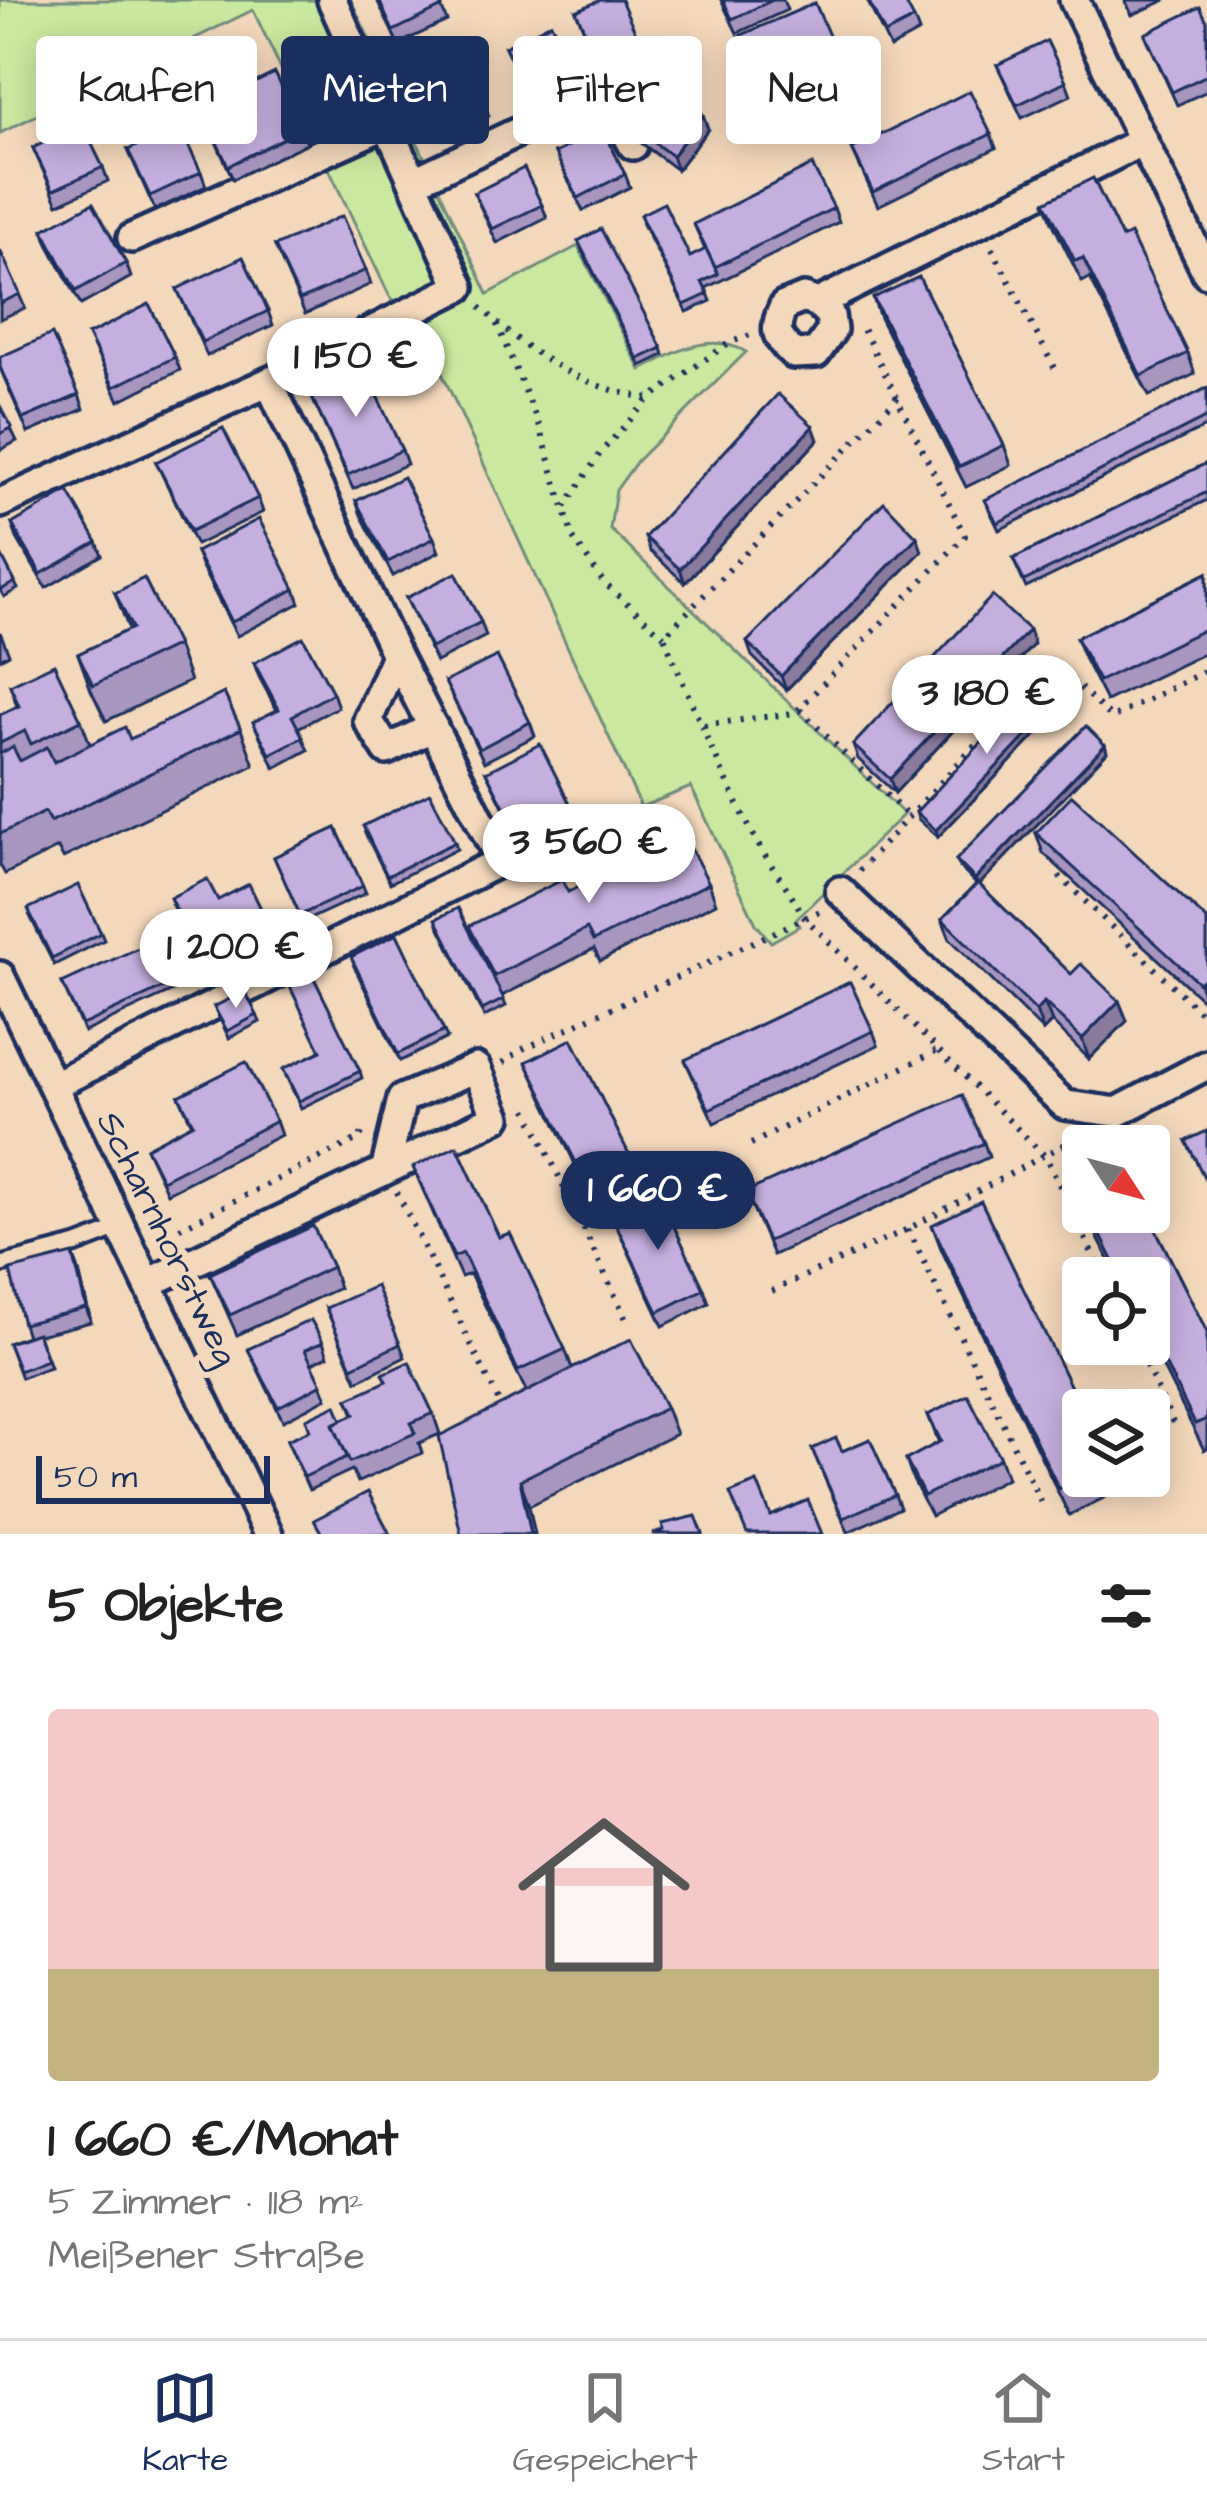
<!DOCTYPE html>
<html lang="de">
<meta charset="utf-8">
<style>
:root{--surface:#fff;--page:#f2f2f2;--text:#222;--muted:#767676;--line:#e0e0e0;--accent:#1b2f5e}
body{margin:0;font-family:"Architects Daughter",sans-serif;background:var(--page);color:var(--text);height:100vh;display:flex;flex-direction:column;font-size:45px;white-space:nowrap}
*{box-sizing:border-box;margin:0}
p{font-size:39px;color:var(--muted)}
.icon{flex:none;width:66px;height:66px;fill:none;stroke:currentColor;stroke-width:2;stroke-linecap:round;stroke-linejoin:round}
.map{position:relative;height:1534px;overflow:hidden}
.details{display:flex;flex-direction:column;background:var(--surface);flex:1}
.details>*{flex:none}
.guide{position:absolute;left:36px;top:36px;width:1137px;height:108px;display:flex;gap:24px}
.needle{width:78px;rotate:126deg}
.controls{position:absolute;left:1062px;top:1125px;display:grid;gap:24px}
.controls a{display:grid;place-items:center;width:108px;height:108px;border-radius:12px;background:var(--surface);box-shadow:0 6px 30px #0003;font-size:60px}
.scale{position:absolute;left:36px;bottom:30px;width:234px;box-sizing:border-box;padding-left:12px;border:6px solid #1b2f5e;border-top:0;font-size:33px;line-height:42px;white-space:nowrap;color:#1b2f5e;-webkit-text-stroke:9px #f4d8bb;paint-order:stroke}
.price{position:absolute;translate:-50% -102px;padding:0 27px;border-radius:42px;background:#fff;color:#222;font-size:39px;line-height:78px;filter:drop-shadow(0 3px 6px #0008)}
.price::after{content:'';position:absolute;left:50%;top:72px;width:36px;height:27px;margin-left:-18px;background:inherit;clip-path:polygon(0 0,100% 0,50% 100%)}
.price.on{background:var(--accent);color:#fff}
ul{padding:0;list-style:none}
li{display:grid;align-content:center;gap:24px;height:636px;padding:0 48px}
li+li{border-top:3px solid var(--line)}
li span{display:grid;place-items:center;height:372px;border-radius:12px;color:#555}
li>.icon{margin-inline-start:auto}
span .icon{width:216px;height:216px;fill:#fffc;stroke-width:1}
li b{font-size:51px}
h2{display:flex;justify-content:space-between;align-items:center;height:144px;padding:0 48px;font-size:51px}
.chip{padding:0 42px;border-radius:12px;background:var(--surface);box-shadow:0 6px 30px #0003;font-size:42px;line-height:108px}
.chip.on{background:var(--accent);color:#fff}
.tabs{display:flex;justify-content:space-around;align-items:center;height:168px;border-top:3px solid var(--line);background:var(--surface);font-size:33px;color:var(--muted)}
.tabs a{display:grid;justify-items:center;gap:6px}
.tabs .on{color:var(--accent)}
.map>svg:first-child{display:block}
</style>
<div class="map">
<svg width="1207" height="1534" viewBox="0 0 1207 1534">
<rect width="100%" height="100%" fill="#f4d8bb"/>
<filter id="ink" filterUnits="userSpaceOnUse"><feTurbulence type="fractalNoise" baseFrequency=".00833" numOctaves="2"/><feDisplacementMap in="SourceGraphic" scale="24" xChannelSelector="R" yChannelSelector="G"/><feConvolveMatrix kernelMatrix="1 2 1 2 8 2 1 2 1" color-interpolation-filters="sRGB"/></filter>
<g filter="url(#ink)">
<path fill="#cae89f" stroke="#728c7e" stroke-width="3" d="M0 0H351L488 294 578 246 641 370C676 352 708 331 746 352L637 461 616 490 610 529 904 814 796 919 799 926 771 942 756 924 691 787 641 807 425 336 389 295 253 10 0 133Z"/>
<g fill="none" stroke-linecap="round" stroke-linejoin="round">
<g stroke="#1b2f5e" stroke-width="22">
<path id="service" d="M0 1265 76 1245 123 1227"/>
</g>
<g stroke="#1b2f5e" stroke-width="36">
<g id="minor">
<path d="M1074 0 1207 273"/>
<path d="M415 181 604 91 633 145"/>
<path d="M132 238 389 123"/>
<path d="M818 303 830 315 832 330 816 353 794 354C775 337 773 329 784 306L804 298 818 303 1143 141"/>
<path d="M0 503 269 382 460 287 332 0"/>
<path d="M396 655 368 720 387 750 433 727"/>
<path d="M840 891 1065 1105 1117 1112 1207 1065"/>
<path d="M0 976 268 1534"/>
<path d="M54 1085 501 861 396 655 269 382"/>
<path d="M149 1283 497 1117 476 1068 402 1099 386 1167"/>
</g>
</g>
<g stroke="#1b2f5e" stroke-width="6" stroke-dasharray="3 9" stroke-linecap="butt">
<path d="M992 248 1057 373"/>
<path d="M480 307 495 320 540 427 573 538 604 583 664 636"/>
<path d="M497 323C544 362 589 390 650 398L729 343 750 335"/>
<path d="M898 397 664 636C692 706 723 777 758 844 772 869 791 890 803 916L1046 1157 1104 1278"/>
<path d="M565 507 601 452 650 398"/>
<path d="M800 710 909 817"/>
<path d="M704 725 795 713 965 536 861 325"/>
<path d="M859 871 1052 661 1112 718 1207 670"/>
<path d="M1059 876 1207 1019"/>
<path d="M503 1063 523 1049 820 911"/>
<path d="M527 1109 628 1323"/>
<path d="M751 1144 938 1050"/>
<path d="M397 1192 504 1412"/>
<path d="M908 1229 1043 1506"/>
<path d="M158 1239 360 1138 362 1132"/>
<path d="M772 1291 908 1229 1080 1136"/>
<path d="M1136 1344 1176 1429"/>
</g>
<use href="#service" stroke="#f4d8bb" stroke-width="14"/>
<use href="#minor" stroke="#f4d8bb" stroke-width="27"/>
</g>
<g fill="#a996bf" stroke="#1b2f5e" stroke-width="3">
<path d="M377 0H438L447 21 398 44Z"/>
<path d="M721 0H783L787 10 737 33Z"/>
<path d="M867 0 914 19 919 32 890 48Z"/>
<path d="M1125 0H1166L1132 15Z"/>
<path d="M815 3 835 52 759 85 744 50Z"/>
<path d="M576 11 639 40 644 54 602 72Z"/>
<path d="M1207 21V91L1177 105 1145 34Z"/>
<path d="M505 47 573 66 578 80 532 104Z"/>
<path d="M997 65 1066 81 1071 95 1022 118Z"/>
<path d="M414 74 484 103 489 116 444 139Z"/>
<path d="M201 109 302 129 307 143 233 179Z"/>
<path d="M703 115 708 129 677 170 636 139 631 125Z"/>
<path d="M991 134 996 148 878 206 852 149Z"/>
<path d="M33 148 103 167 108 181 58 204Z"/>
<path d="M128 150 201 172 206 186 155 210Z"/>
<path d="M555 153 625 174 630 187 583 211Z"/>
<path d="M474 193 542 205 547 218 497 243Z"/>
<path d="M1045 202 1188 353 1195 374 1149 396 1090 278 1082 282 1052 222Z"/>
<path d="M834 208 839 222 706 288 711 301 687 312 642 222 690 257 705 250 694 224Z"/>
<path d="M43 230 126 263 131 277 81 305 48 244Z"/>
<path d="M275 246 366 270 371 284 305 314Z"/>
<path d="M581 248 662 348 664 355 641 366Z"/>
<path d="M0 250 25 308 0 319Z"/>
<path d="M177 289 268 311 273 325 207 356Z"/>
<path d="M873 298 1004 445 1011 465 966 487 880 318Z"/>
<path d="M88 335 175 357 180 370 119 401Z"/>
<path d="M0 368 79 395 84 409 28 433Z"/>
<path d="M1207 388V426L999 530 988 507Z"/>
<path d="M309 391 402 450 407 464 353 489Z"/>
<path d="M0 406 17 441 0 450Z"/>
<path d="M818 440 685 583 650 551 645 537Z"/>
<path d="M156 462 258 498 263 512 196 545Z"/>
<path d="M1207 463V500L1026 588 1013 559Z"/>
<path d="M356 501 434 538 439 552 393 576 361 515Z"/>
<path d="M12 524 97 542 102 555 46 588 17 538Z"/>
<path d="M922 551 786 690 752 656 747 642Z"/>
<path d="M196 552 295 589 300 603 237 636 201 566Z"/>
<path d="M0 553 18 589 4 597 0 590Z"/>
<path d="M1207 573V652L1106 701 1084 658 1076 638Z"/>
<path d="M115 593 177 645 190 681 106 721 91 690 78 654 129 630Z"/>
<path d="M406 598 481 622 486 636 436 662Z"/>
<path d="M0 632 9 654 0 659Z"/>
<path d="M1034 644 895 793 858 759 853 745Z"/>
<path d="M254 663 333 693 338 707 298 728 308 750 275 768 253 722 277 710 259 677Z"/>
<path d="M445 682 530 722 535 736 484 762Z"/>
<path d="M10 685 81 720 90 744 241 729 254 765 63 858 58 848 5 874 0 865V715L17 706Z"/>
<path d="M1060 710 938 837 918 819 916 812Z"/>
<path d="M1105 745 1107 752 979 884 1071 974 1119 1001 1127 1021 1089 1059 1052 1022 1043 1031 950 939 942 919 976 884 959 867 956 860Z"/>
<path d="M486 772 573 810 578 824 525 851Z"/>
<path d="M336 828 366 893 303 922 274 857Z"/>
<path d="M365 833 455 842 457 849 390 883Z"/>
<path d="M1036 833 1207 920 1206 1003 1043 853Z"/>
<path d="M709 883 716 903 600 961 594 949 502 996 506 1006 484 1017 439 926 474 939 568 892Z"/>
<path d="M172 905 269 925 272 932 203 966Z"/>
<path d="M30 916 101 933 104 940 54 965Z"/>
<path d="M353 964 444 1031 447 1038 400 1061Z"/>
<path d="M188 976 190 983 84 1032 62 983Z"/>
<path d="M214 1007 257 1015 260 1022 229 1038Z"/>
<path d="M873 1031 878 1045 714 1123 685 1060Z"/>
<path d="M320 1051 360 1071 362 1078 301 1108 286 1076Z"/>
<path d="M526 1062 630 1156 635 1170 589 1193Z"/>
<path d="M179 1096 276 1121 281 1135 167 1193 146 1148 192 1124Z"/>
<path d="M984 1143 989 1157 773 1255 746 1192Z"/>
<path d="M413 1167 499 1237 565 1349 572 1368 666 1408 676 1434 529 1506 461 1534 526 1391 470 1274 461 1277Z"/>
<path d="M1085 1212H1147L1207 1332V1449L1204 1450 1149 1340V1278H1118Z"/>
<path d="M612 1216 704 1289 709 1303 663 1326Z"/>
<path d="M932 1225 1083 1476H1112L1118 1491 1069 1515 942 1251Z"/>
<path d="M332 1267 339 1288 237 1335 210 1274Z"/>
<path d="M78 1268 91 1322 38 1335 50 1367 21 1378 8 1343 27 1336 23 1324Z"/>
<path d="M326 1308 400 1344 405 1357 357 1381Z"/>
<path d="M323 1342 328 1356 312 1363 327 1398 283 1421 248 1349Z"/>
<path d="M348 1399 433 1413 440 1434 419 1443 422 1453 358 1482 352 1470 309 1490 287 1440 354 1415Z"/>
<path d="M928 1415 1000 1458 1007 1478 931 1516 913 1480 906 1460 939 1443Z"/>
<path d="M812 1449 842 1451 895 1495 900 1508 848 1532Z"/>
</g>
<g fill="#8a7a9b" stroke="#1b2f5e" stroke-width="3">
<path d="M703 115 708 129 677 170 672 156Z"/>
<path d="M813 426 818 440 685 583 680 569Z"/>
<path d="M917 537 922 551 786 690 781 676Z"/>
<path d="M1029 630 1034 644 895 793 890 779Z"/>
<path d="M1058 703 1060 710 938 837 936 830Z"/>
<path d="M1105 745 1107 752 978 886 975 879Z"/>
<path d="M1207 975V1002L1206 1003 1199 983Z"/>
<path d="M1119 1001 1127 1021 1089 1059 1082 1039Z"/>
<path d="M1044 1002 1052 1022 1043 1031 1036 1011Z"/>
<path d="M73 1254 78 1268 91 1322 86 1308Z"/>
<path d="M520 1480 529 1506 535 1534H531Z"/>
</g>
<g fill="#c5afde" stroke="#1b2f5e" stroke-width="3">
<path d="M379 0H438L442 7 393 31Z"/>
<path d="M601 0H621L639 40 597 59 576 11Z"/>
<path d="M723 0H773L732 19Z"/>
<path d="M868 0H904L914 19 885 34Z"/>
<path d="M815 3 830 38 754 71 739 36Z"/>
<path d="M1200 7 1207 21V75L1172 92 1145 34Z"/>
<path d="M551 23 573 66 527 90 505 47Z"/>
<path d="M1047 41 1066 81 1017 105 997 65Z"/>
<path d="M458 52 484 103 439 125 414 74Z"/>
<path d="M275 73 302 129 228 166 201 109Z"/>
<path d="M661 83 703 115 672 156 631 125Z"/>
<path d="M970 91 991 134 873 192 852 149Z"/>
<path d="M82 124 103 167 53 190 33 148Z"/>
<path d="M179 126 201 172 150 196 128 150Z"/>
<path d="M603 129 625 174 578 198 555 153Z"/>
<path d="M812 165 834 208 715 267 694 224Z"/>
<path d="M524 168 542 205 492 229 474 193Z"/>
<path d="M1093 178 1122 238 1130 234 1188 353 1141 376 1083 258 1075 261 1045 202Z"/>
<path d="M93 203 126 263 76 291 43 230Z"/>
<path d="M664 203 690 257 706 249 718 274 702 282 708 294 684 305 640 215Z"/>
<path d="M342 216 366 270 300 300 275 246Z"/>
<path d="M601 229 662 348 638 359 578 241Z"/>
<path d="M0 250 20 294 0 303Z"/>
<path d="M243 257 268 311 202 342 177 289Z"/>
<path d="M919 277 1004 445 959 467 873 298Z"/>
<path d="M149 304 175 357 114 387 88 335Z"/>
<path d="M52 334 79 395 23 419 0 367V357Z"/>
<path d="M363 365 402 450 348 475 309 391Z"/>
<path d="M1207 388V417L997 523 985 500Z"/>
<path d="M778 394 813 426 680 569 645 537Z"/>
<path d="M0 406 12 427 0 434Z"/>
<path d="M223 428 258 498 191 531 156 462Z"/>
<path d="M1207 463V492L1024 581 1013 559Z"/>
<path d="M403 477 434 538 388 562 356 501Z"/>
<path d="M68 491 97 542 41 574 12 524Z"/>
<path d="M884 502 917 537 781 676 747 642Z"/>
<path d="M259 519 295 589 232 622 196 552Z"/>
<path d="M0 553 15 582 1 590 0 588Z"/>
<path d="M456 573 481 622 431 648 406 598Z"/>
<path d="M1207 573V628L1099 681 1076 638Z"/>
<path d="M144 578 177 645 93 685 78 654 132 628 115 593Z"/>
<path d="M992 596 1029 630 890 779 853 745Z"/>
<path d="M303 637 333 693 292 716 303 737 270 754 253 722 279 709 254 663Z"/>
<path d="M497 656 530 722 479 749 445 682Z"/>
<path d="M54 664 81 720 31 744 25 731 0 743V715L19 706 10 685Z"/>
<path d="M1037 684 1058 703 936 830 916 812Z"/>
<path d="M224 693 241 729 50 822 45 812 0 834V751L1 753 13 747 20 761 47 747 54 762 125 727 130 739Z"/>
<path d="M1086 726 1105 745 975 879 956 860Z"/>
<path d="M540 744 573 810 520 837 486 772Z"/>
<path d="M430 793 455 842 387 876 363 826Z"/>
<path d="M1072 795 1207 920V975L1199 983 1036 833Z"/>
<path d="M336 828 363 886 300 915 274 857Z"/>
<path d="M683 834 709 883 593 941 587 929 494 976 469 926 562 880 568 892Z"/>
<path d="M207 879 218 900 249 884 269 925 200 959 170 898Z"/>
<path d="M978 883 1071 974 1081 964 1119 1001 1082 1039 1044 1002 1036 1011 942 919Z"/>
<path d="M78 885 101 933 52 958 28 909Z"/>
<path d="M458 908 504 999 482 1010 436 919Z"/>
<path d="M169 934 188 976 82 1025 62 983Z"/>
<path d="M397 934 444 1031 398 1054 351 957Z"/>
<path d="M313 976 360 1071 299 1101 283 1069 321 1051 290 987Z"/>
<path d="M850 982 873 1031 709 1109 685 1060Z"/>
<path d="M245 991 257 1015 227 1031 214 1007Z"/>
<path d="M572 1039 630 1156 584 1179 526 1062Z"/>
<path d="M246 1062 276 1121 162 1180 146 1148 193 1123 179 1096Z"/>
<path d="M962 1095 984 1143 768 1241 746 1192Z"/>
<path d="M1207 1131V1183L1186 1141Z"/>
<path d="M457 1146 499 1237 510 1233 565 1349 518 1371 463 1253 454 1257 413 1167Z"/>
<path d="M1083 1163V1200L1068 1170Z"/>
<path d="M658 1193 704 1289 658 1312 612 1216Z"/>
<path d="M981 1201 1083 1412V1476H1086L1059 1489 932 1225Z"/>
<path d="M1089 1212H1147L1207 1332V1419L1195 1424 1149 1332V1278H1122Z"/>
<path d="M313 1226 332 1267 230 1315 210 1274Z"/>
<path d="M73 1254 86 1308 23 1324 10 1270Z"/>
<path d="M376 1286 400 1344 352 1367 326 1308Z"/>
<path d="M311 1320 323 1342 305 1350 322 1384 278 1407 248 1349Z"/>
<path d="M37 1333 47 1360 19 1371 8 1343Z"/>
<path d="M631 1339 666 1408 520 1480 531 1534H461L439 1436Z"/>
<path d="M409 1362 433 1413 411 1423 415 1433 350 1462 333 1424 355 1414 348 1399 387 1381 383 1374Z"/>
<path d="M968 1395 1000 1458 924 1496 906 1460 941 1441 928 1415Z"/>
<path d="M336 1405 342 1420 333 1424 347 1457 304 1477 287 1440 310 1430 306 1419Z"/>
<path d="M836 1438 842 1451 870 1439 895 1495 843 1518 812 1449Z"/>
<path d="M757 1482 771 1516 808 1500 822 1534H747L730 1493Z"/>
<path d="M368 1492 390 1534H322L314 1520Z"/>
<path d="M696 1516 703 1534H653L664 1530 662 1524Z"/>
</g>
</g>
<g text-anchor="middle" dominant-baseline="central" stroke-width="12" stroke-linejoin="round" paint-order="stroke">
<g font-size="36" fill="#1b2f5e" stroke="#f4d8bb">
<text transform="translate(167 1239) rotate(64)">Scharnhorstweg</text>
</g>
</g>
</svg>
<div class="controls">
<a><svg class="needle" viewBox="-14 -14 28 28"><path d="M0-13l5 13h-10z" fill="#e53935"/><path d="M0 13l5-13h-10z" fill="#767676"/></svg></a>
<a><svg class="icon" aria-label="locate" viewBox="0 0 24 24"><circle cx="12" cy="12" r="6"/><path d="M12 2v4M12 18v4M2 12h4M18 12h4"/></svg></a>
<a><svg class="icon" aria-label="layers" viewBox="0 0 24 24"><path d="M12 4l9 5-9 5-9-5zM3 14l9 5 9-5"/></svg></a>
</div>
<div class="scale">50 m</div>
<b class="price" style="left:356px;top:420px">1 150 €</b>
<b class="price" style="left:987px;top:757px">3 180 €</b>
<b class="price" style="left:589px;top:906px">3 560 €</b>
<b class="price" style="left:236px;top:1011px">1 200 €</b>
<b class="price on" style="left:658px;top:1253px">1 660 €</b>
<div class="guide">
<a class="chip">Kaufen</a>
<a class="chip on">Mieten</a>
<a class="chip">Filter</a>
<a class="chip">Neu</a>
</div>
</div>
<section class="details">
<h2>5 Objekte<svg class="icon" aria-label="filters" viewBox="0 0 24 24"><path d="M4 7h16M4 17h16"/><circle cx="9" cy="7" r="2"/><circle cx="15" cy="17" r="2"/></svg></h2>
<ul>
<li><span style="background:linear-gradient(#f6c9c9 70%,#c2b280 0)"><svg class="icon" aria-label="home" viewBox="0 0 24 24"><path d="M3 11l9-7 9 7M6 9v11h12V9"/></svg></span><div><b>1 660 €/Monat</b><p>5 Zimmer · 118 m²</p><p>Meißener Straße</p></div></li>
</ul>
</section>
<nav class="tabs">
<a class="on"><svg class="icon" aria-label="map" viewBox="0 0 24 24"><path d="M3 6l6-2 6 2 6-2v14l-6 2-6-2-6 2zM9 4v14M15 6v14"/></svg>Karte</a>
<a><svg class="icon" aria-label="saved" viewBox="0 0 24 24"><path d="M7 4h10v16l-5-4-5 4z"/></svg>Gespeichert</a>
<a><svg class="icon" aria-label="home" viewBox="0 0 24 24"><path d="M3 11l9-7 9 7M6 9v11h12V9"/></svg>Start</a>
</nav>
